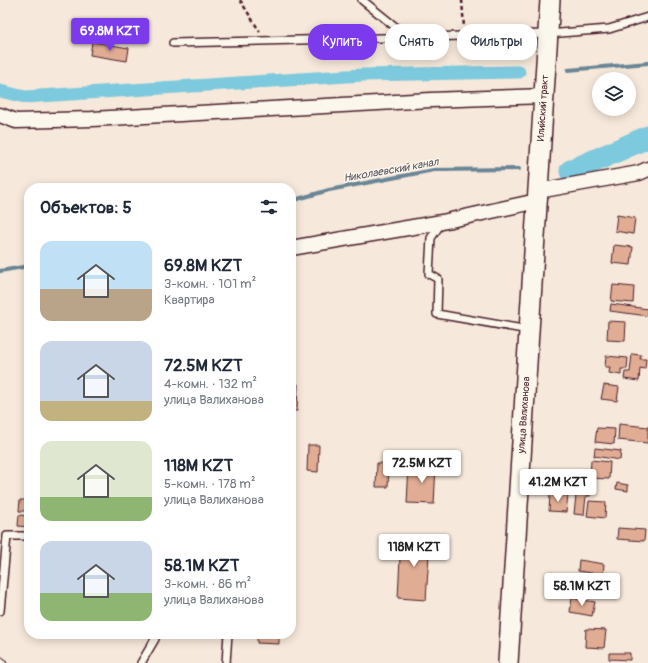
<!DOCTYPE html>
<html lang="ru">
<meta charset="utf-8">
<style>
:root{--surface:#fff;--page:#f2f2f3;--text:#1f2937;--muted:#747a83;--accent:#7c3aed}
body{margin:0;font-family:Pangolin,sans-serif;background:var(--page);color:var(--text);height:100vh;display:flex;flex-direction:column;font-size:15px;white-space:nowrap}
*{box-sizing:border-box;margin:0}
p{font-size:13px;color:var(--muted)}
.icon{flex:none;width:22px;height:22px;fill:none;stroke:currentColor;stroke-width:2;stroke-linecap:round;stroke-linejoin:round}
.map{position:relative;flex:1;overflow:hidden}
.sheet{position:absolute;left:24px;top:183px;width:272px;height:456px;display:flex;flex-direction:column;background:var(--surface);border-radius:16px;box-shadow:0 2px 10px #0003}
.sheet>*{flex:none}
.hud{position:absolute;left:308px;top:24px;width:280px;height:36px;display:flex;gap:8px}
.fabs{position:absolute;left:592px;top:72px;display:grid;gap:8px}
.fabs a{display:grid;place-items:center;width:44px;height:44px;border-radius:50%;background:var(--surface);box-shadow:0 2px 10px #0003;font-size:20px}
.price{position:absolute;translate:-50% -34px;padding:0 9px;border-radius:4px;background:#fff;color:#222;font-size:13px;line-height:26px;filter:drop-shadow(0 1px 2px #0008)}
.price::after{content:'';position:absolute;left:50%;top:24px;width:12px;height:9px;margin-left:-6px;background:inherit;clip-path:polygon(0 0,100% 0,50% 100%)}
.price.on{background:var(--accent);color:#fff}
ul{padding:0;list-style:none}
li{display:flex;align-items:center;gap:12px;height:100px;padding:0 16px}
li span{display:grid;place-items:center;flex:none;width:112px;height:80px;border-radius:12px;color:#555}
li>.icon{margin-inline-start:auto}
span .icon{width:48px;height:48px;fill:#fffc;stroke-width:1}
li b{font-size:17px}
h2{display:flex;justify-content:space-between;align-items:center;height:48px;padding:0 16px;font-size:17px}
.tag{padding:0 14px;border-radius:16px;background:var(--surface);box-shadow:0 2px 10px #0003;font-size:14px;line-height:36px}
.tag.on{background:var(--accent);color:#fff}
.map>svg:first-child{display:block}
</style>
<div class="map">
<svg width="648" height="663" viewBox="0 0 648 663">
<rect width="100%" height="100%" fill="#f6e8da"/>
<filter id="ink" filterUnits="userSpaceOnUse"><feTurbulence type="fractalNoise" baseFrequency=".025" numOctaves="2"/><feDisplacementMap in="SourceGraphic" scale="8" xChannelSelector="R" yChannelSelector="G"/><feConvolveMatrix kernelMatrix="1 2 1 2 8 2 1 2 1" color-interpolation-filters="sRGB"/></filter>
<g filter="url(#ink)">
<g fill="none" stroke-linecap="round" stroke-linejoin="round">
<g stroke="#698596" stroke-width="4">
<path d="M568 70 648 63"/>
<path d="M291 201 329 190 434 170 519 169"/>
<path d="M0 271 29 266"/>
</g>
<path stroke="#7dc9dd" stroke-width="13" d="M0 91 25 97 362 75 519 72"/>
<path stroke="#7dc9dd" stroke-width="23" d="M571 171 648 137"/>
</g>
<g fill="#e0ac93" stroke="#4a1f2b">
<path d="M92 42 129 48 127 61 90 55Z"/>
<path d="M617 215 635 218 633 234 615 231Z"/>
<path d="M614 245 633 247 631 265 612 263Z"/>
<path d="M613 285 634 287 633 303 611 301Z"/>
<path d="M611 304 648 309V316L610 311Z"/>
<path d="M608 321 626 322 625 341 607 340Z"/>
<path d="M632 354 641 355 640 359H646L645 369 640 368 639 381 624 379 625 372H630Z"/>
<path d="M606 356 628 358 627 369H621V375L609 373 610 367H605Z"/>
<path d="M291 384H298L297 411H291Z"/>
<path d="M604 385 619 387 617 401 601 399Z"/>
<path d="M619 424 648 427V443L618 440Z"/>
<path d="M597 428 615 429 614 444 595 442Z"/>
<path d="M308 445H319L318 472 307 471Z"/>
<path d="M595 448 621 451 620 460 594 456Z"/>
<path d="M591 460 610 462 609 479 590 478Z"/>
<path d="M377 463 389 464 388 487H376Z"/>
<path d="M409 465 436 466 434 504 407 503Z"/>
<path d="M617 483 628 485V491L616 489Z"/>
<path d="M577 486 591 488 590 496H586L584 515 574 514Z"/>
<path d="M550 494 568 495 566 512 549 511Z"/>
<path d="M20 500H29V511H19Z"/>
<path d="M589 501 606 502 605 518 587 516Z"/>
<path d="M19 515 29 516V527L18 526Z"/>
<path d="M618 528 645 530 644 541 617 539Z"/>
<path d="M401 537 430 539 426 600 398 598Z"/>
<path d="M579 560 604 564 603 575 578 571Z"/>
<path d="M572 598 595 602 592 616 570 612Z"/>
<path d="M586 629 606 630 604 648 585 647Z"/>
<path d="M257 634H279V644L257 643Z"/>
<path d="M609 653H630V660L609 659Z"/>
</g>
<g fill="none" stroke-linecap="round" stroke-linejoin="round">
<g stroke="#4a1f2b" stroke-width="10">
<g id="service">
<path d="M362 0 408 37"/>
<path d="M173 43 548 34 609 29 648 17"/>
<path d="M442 222 431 238 429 274 438 279 437 314 529 330"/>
<path d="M0 611 7 536H29"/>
<path d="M0 661 2 663"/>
<path d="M141 663 155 639 156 634"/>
<path d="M226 663 228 634"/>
</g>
</g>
<g stroke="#4a1f2b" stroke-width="17">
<g id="minor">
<path d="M0 115 16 121 92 119 431 100 544 96"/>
<path d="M538 191 639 173 648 169"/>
<path d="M291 248 442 222 537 201"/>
</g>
</g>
<g stroke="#4a1f2b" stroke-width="22">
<path id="secondary" d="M508 663 550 0"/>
</g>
<g stroke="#4a1f2b" stroke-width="2.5" stroke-dasharray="4 3" stroke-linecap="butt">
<path d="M240 0 260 32"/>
<path d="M462 0 464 28"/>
</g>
<use href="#service" stroke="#fbf7ec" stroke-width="7"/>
<use href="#minor" stroke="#fbf7ec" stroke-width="14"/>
<use href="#secondary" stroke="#fbf7ec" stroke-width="19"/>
</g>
</g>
<g text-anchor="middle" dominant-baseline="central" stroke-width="3" stroke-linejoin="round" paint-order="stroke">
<g font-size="10" fill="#4a1f2b" stroke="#fbf7ec">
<text transform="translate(543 108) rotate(-86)">Илийский тракт</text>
<text transform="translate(524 415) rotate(-86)">улица Валиханова</text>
</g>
<g font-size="11" font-style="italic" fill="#595260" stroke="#fbf7ec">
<text transform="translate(391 170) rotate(-10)">Николаевский канал</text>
</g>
</g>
</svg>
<div class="fabs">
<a><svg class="icon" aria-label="layers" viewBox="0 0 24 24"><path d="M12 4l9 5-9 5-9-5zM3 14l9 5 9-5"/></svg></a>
</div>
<b class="price on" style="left:110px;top:52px">69.8M KZT</b>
<b class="price" style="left:422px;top:484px">72.5M KZT</b>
<b class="price" style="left:558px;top:503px">41.2M KZT</b>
<b class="price" style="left:414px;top:568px">118M KZT</b>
<b class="price" style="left:582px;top:607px">58.1M KZT</b>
<div class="hud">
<a class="tag on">Купить</a>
<a class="tag">Снять</a>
<a class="tag">Фильтры</a>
</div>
<section class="sheet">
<h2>Объектов: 5<svg class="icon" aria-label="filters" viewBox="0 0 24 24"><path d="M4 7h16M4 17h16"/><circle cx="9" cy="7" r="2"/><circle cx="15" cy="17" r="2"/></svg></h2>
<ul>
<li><span style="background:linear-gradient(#bfe0f5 60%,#b9a48a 0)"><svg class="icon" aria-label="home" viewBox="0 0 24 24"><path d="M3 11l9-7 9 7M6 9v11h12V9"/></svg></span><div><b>69.8M KZT</b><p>3-комн. · 101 m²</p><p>Квартира</p></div></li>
<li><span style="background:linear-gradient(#c9d6e8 75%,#c2b280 0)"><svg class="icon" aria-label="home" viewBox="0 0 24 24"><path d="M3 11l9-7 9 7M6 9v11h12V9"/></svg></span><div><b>72.5M KZT</b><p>4-комн. · 132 m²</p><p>улица Валиханова</p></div></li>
<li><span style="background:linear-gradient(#dfe7d0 70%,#8fb573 0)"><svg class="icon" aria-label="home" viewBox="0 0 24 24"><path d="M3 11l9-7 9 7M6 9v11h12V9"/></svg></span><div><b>118M KZT</b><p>5-комн. · 178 m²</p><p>улица Валиханова</p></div></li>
<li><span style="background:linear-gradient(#c9d6e8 65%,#8fb573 0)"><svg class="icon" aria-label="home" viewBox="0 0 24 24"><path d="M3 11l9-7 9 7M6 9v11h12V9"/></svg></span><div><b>58.1M KZT</b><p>3-комн. · 86 m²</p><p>улица Валиханова</p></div></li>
</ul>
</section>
</div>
